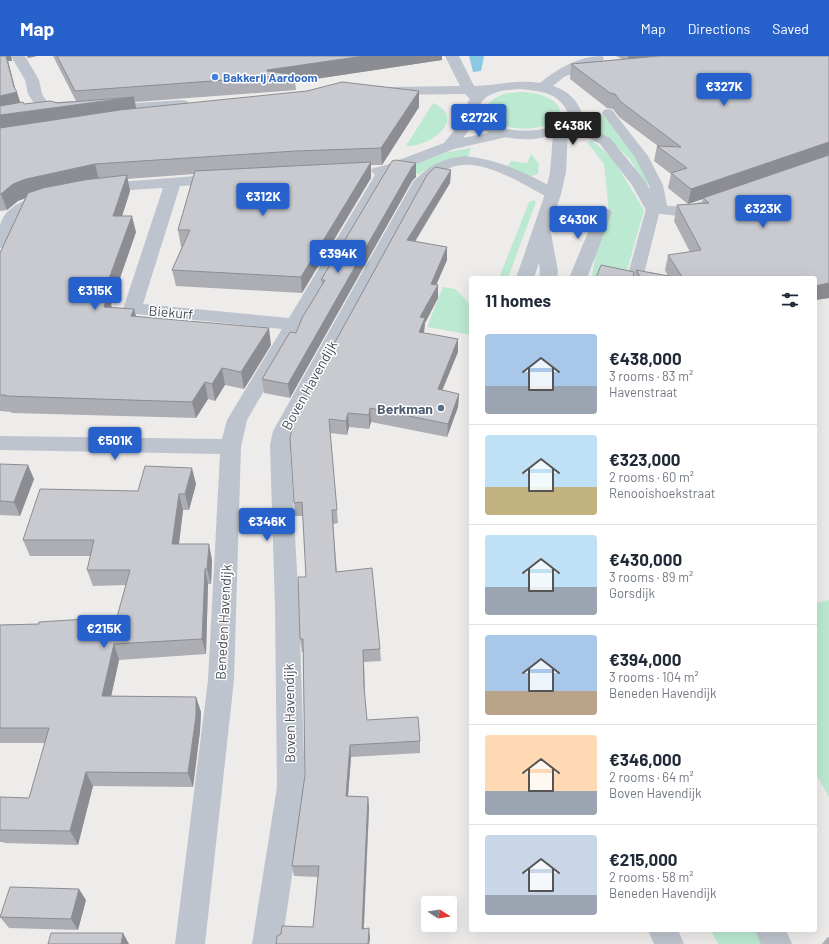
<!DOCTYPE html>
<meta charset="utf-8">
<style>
:root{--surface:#fff;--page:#f6f6f7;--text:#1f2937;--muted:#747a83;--line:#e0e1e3;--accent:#2762cc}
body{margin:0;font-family:Barlow,sans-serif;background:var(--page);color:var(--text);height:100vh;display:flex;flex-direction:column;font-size:15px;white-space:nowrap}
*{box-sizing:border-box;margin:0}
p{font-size:13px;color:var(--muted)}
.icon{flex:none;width:22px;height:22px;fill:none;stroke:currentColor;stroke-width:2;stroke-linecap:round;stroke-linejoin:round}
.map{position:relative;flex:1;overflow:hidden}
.side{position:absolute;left:469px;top:220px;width:348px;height:656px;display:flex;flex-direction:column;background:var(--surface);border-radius:4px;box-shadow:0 4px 16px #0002}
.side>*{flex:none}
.needle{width:26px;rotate:102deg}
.controls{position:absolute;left:421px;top:840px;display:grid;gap:8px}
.controls a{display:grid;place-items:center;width:36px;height:36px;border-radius:4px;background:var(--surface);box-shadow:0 4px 16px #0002;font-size:20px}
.price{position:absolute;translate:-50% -34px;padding:0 9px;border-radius:4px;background:var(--accent);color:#fff;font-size:13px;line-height:26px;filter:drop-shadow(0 1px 2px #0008)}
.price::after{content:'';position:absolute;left:50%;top:24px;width:12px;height:9px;margin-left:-6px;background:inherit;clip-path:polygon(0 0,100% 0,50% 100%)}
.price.selected{background:#222;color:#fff}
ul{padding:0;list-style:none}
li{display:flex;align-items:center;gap:12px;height:100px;padding:0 16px}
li+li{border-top:1px solid var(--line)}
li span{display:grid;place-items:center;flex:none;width:112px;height:80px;border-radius:4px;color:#555}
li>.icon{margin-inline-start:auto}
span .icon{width:48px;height:48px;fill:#fffc;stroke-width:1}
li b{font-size:17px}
h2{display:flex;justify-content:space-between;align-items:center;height:48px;padding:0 16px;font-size:17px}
header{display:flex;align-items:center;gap:24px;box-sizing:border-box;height:56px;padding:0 20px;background:var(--accent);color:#fff}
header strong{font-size:19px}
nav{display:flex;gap:22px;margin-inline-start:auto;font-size:14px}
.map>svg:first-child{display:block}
</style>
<header>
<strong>Map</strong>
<nav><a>Map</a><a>Directions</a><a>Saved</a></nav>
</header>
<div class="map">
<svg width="829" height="888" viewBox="0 0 829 888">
<rect width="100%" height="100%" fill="#eeebeb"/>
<g fill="#bce9d1">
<path d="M526 36C539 38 554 41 560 53 558 83 478 76 488 48 498 37 512 36 526 36Z"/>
<path d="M433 47C470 64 426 92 406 90Z"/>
<path d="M592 59H604L639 104 650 129H646L629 102 604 79 593 72 591 68Z"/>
<path d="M593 85 613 103 644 154 625 222 592 221 597 186 609 157 604 108 587 86Z"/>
<path d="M471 92 467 103C450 104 433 108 419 118L396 113 448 96Z"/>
<path d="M531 98 539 108 538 118 528 121 507 111 511 105 527 107Z"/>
<path d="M534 144 536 146 508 222H499L529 146Z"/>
<path d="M443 231 455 233 471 249V279L427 271Z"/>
<path d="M829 544V741L815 716V547Z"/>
<path d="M711 874H764L770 888H718Z"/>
</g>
<path fill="#8ccae3" d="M469 0H484L481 15 473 16Z"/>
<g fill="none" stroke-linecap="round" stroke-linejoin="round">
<path fill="#bdc4cd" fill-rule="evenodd" d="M608 53 612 54 648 100 663 129 668 154 666 157 659 158 643 222H627L646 153 648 150 653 149 649 129 635 101 602 57 604 54Z"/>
<g fill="#bdc4cd" fill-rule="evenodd">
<path d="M474 55 479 56 481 59 463 82 506 73 511 74 513 77 511 80 454 93 391 118 247 364 241 391 234 624 205 888H175L208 624 220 398 0 394V380L222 383 227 364 282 273 126 257 123 253 163 132 99 136 93 134 91 131 93 128 221 118 227 120 229 123 227 126 221 128 180 130 143 248 289 262 375 119 371 115 373 112 383 110 444 87 469 56Z"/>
<path d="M566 65 591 72 610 82 645 125 659 149 684 151 705 144 711 146 713 149 711 152 685 161 647 156 632 129 600 88 581 78 561 72 559 69 561 66Z"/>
<path d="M464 100C499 103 528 118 559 135L561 138 559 141 553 143 547 141C522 128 482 101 452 111 441 115 434 123 426 131L293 375 290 389 299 551 305 731 282 888H252L277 731 275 551 270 389 273 375 413 126C431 108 439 104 464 100Z"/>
<path d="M48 137 54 139 56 142C51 150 36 149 28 155 16 164 14 179 6 191L0 192C0 185 0 176 0 170 5 148 30 142 48 137Z"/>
<path d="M604 152 610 154 612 157 587 222H569L596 157 598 154Z"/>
<path d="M542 167 548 168 550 172 558 215 557 222H539L540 215 534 172 536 168Z"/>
<path d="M755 874H786L792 888H761Z"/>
</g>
<g fill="#bdc4cd" fill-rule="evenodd">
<path d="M11 0H25L39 24 42 38 46 44 52 49 71 53 73 56 71 59 66 60 42 55 36 50 28 38 25 24Z"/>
<path d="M445 0H459L474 30C497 30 516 23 540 27 557 13 579 0 602 0L604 2 602 5 564 21 553 30C568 35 576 43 582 57L576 69 568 74 566 116 561 138 534 222H516L545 138 550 116 553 79C543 82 532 84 522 83 503 83 450 71 470 43L465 38 386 39 381 38 379 35 381 32 386 31 460 30ZM519 33C540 35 559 36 568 57 557 78 513 78 493 69 489 67 485 62 481 59L480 49C487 35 505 34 519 33Z"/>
<path d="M182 44 187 45 189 48 187 51 107 57 102 56 100 53 102 50 107 49Z"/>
<path d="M648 874H678L684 888H654Z"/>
</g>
</g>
<g fill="#acaeb3">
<path d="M0 0H11L12 5H8L15 33 20 46 24 48 76 45 53 0H442V4L295 26 296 34 135 46 136 52 419 51 382 109H371V122L302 237 176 230 172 214 182 191H181L178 174 194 118 127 123 130 135 122 160 136 176 111 248V252L134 253 136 260 271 289 244 333 225 329 215 345 208 343 196 362 12 357 11 356 0 355V197L25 142 18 145 7 154 0 155Z"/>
<path d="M616 0H829V242L815 244V222H634L636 214 668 220 665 214 668 199 690 196 674 165 677 149 702 148 703 143 688 148 668 132 671 118 654 105 657 90H658L619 61 613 53 607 52 570 23 571 8 622 3Z"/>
<path d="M416 107V121L412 125 290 342 264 337 262 323 296 277 322 229 321 224Z"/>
<path d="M451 114 450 127 415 186 447 191V204L436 229 438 242 425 267 424 277 458 283V296L442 334 459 338 458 351 447 381 371 366 369 373 349 371 347 379 330 377 338 467 333 468 337 516 380 593 381 605 364 606V639L367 664 420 685V697L351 701 348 740 368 741 369 752 364 873 370 882 369 888H276L313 871 318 821 294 820 292 810 305 719 303 596H302L300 583 306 521 303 460H295L294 447 290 382Z"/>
<path d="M0 408 34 423 20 460 0 459Z"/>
<path d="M196 428 189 454H183L179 488 212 504 211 528H208L206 598 119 604 111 640 196 641 201 656 200 675 193 731 93 730 78 789 4 787 3 786H0V741L29 742 45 687H0V569L39 568 117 561 126 529 93 530 87 514 91 500H30L23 484 138 435Z"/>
<path d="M86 844 78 874 9 872 0 861Z"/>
<path d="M829 881V888H822L827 882Z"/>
</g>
<g fill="#8c8d92">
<path d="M6 0H11L12 5H8L16 36H17L22 52 0 57V40Z"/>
<path d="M27 0H37L28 2Z"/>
<path d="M364 0H442V4L295 26V19L267 21V14Z"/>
<path d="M628 0H668L627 6Z"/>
<path d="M419 35V51L382 109 381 92Z"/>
<path d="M134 41 137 57 0 75V59Z"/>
<path d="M829 86V100L688 148 691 133Z"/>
<path d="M371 106V122L302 237 301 221Z"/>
<path d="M416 107V121L412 125 290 342 288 328 412 111Z"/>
<path d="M95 108 99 124 31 140 18 145 7 154 1 138 13 128 26 123Z"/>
<path d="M451 114 450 127 407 198V184Z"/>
<path d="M127 119 130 135 117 176 113 160Z"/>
<path d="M132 160 136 176 111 248 113 256 104 251 103 239Z"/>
<path d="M447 191V204L431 241V228Z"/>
<path d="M829 227V242L815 244V230Z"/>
<path d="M438 229V242L425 267 424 276 419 289V276L420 261Z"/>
<path d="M134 253 138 269 131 260Z"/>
<path d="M269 272 271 289 244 333 241 316Z"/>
<path d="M458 283V296L437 347 438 333Z"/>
<path d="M222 312 225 329 215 345 212 328Z"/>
<path d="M205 326 208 343 196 362 192 346Z"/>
<path d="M459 338 458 351 447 381 448 368Z"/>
<path d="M370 352 371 366 369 373V359Z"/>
<path d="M348 357 349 371 347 379 346 365Z"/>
<path d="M28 409 34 423 20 460 14 446Z"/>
<path d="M192 412 196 428 189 454 185 438Z"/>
<path d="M179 438 183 454 177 504 172 488Z"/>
<path d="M209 488 212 504 211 528 207 513Z"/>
<path d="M205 513 208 528 206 598 202 583Z"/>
<path d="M114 588 119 604 108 655 102 640Z"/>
<path d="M363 594 364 606 365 643 364 631Z"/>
<path d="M196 641 201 656 200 675 193 731 188 717Z"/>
<path d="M350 689 351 701 347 752 346 740Z"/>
<path d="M86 716 93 730 78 789 70 775Z"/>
<path d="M368 741 369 752 363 883 362 873Z"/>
<path d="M79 833 86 844 78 874 71 863Z"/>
<path d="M369 872 370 882 369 888H368Z"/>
<path d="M123 877 129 888H121Z"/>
</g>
<g fill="#c8cad0" stroke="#8c8d92">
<path d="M0 0H6L14 31 17 36 0 40Z"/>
<path d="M57 0H364L267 14V15L295 19 75 35Z"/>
<path d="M659 0H829V86L691 133 671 117 687 112 657 90 681 91 621 46 615 38 610 37 571 8Z"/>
<path d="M342 26 419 35 381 92 296 95 95 108 26 123 13 128 1 138H0V72L120 54 307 35Z"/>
<path d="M134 41 0 59V50L23 46 24 48 50 45 58 47Z"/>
<path d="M829 99V227L815 230V222H683L668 199 701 194 677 149 709 147 703 142Z"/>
<path d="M396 104 416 107 412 111 288 328 262 323 290 276 296 277 302 262 325 224H321L392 105Z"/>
<path d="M371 106 301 221 172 214 190 174H178L195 115Z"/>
<path d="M435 111 451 114 407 184 447 191 431 228 438 229 420 261 425 262 419 276 458 283 438 333 459 338 448 368 370 352 369 359 348 357 346 365 329 363 337 454H332L336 516 372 512 380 593 363 594 364 631 367 664 418 661 420 685 350 689 346 740 368 741 362 873 369 872 368 888H276L277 880 281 878 282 870 313 871 319 810H292L305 719 303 583H300L298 521H306L302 446 294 447 290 382 296 357 427 119Z"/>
<path d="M127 119 113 160H132L103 239H108L104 251 134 253 131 260 269 272 241 316 222 312 212 328 205 326 192 346 5 340 6 339H0V197L28 137 43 132 84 124Z"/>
<path d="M601 209 634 216 633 222H596Z"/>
<path d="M636 214 680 222H641Z"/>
<path d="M0 408 28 409 14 446 0 445Z"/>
<path d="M145 410 192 412 185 438H179L172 488H209L207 513H205L202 583 114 588 102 640 196 641V660L188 717 86 716 70 775 0 774V741L29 742 49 672H0V569L39 568V566L117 561 130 514H87L94 484H23L40 433 138 435Z"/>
<path d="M10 831 79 833 71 863 0 861Z"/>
<path d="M51 877H123L121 888H48Z"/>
</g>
<circle fill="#3f7fe0" stroke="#fff" stroke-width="1.5" cx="215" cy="21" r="4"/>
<circle fill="#5c6f8a" stroke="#fff" stroke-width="1.5" cx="441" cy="352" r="4"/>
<g text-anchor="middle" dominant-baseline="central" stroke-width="3" stroke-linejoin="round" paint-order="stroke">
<g font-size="12" font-weight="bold" fill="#366cbe" stroke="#fff" text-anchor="start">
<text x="223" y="21">Bakkerij Aardoom</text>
</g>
<g font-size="14" fill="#454d57" stroke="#fff">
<text transform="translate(171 256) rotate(5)">Biekurf</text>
<text transform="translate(309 329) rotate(-61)">Boven Havendijk</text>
<text transform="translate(223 566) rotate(-87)">Beneden Havendijk</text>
<text transform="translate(289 657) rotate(-91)">Boven Havendijk</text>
</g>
<g font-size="14" font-weight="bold" fill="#4e5e75" stroke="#fff" text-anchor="end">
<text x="433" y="352">Berkman</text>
</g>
</g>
</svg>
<div class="controls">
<a><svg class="needle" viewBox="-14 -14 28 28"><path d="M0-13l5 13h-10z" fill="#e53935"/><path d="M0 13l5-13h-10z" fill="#747a83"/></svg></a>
</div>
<b class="price" style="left:724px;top:51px">€327K</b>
<b class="price" style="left:479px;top:82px">€272K</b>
<b class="price selected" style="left:573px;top:90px">€438K</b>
<b class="price" style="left:263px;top:161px">€312K</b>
<b class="price" style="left:763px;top:173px">€323K</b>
<b class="price" style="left:578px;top:184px">€430K</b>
<b class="price" style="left:338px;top:218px">€394K</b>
<b class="price" style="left:95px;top:255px">€315K</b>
<b class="price" style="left:115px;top:405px">€501K</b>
<b class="price" style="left:267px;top:486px">€346K</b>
<b class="price" style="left:104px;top:593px">€215K</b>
<section class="side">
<h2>11 homes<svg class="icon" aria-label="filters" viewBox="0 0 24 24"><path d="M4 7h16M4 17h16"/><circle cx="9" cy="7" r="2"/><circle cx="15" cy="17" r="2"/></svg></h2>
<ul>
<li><span style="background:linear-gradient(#a9c7e8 65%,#9aa5b1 0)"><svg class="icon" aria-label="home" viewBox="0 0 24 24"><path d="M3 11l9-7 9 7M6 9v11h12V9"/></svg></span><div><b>€438,000</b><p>3 rooms · 83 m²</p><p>Havenstraat</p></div></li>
<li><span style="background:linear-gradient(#bfe0f5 65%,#c2b280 0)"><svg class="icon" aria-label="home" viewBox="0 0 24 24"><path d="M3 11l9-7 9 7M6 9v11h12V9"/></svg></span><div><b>€323,000</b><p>2 rooms · 60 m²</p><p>Renooishoekstraat</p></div></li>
<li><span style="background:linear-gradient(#bfe0f5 65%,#9aa5b1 0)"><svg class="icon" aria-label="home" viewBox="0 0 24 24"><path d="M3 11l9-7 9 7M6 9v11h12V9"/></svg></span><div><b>€430,000</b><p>3 rooms · 89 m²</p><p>Gorsdijk</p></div></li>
<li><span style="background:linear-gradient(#a9c7e8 70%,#b9a48a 0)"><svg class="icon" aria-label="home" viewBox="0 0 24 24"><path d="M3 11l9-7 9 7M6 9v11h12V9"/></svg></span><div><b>€394,000</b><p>3 rooms · 104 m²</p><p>Beneden Havendijk</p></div></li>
<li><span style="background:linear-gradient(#ffd9b3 70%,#9aa5b1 0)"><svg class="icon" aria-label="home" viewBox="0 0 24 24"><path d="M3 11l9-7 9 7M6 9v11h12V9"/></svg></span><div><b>€346,000</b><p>2 rooms · 64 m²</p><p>Boven Havendijk</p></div></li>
<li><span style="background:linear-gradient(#c9d6e8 75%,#9aa5b1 0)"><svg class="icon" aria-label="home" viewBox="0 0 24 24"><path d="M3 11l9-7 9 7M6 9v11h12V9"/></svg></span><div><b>€215,000</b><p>2 rooms · 58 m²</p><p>Beneden Havendijk</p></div></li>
</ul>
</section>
</div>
